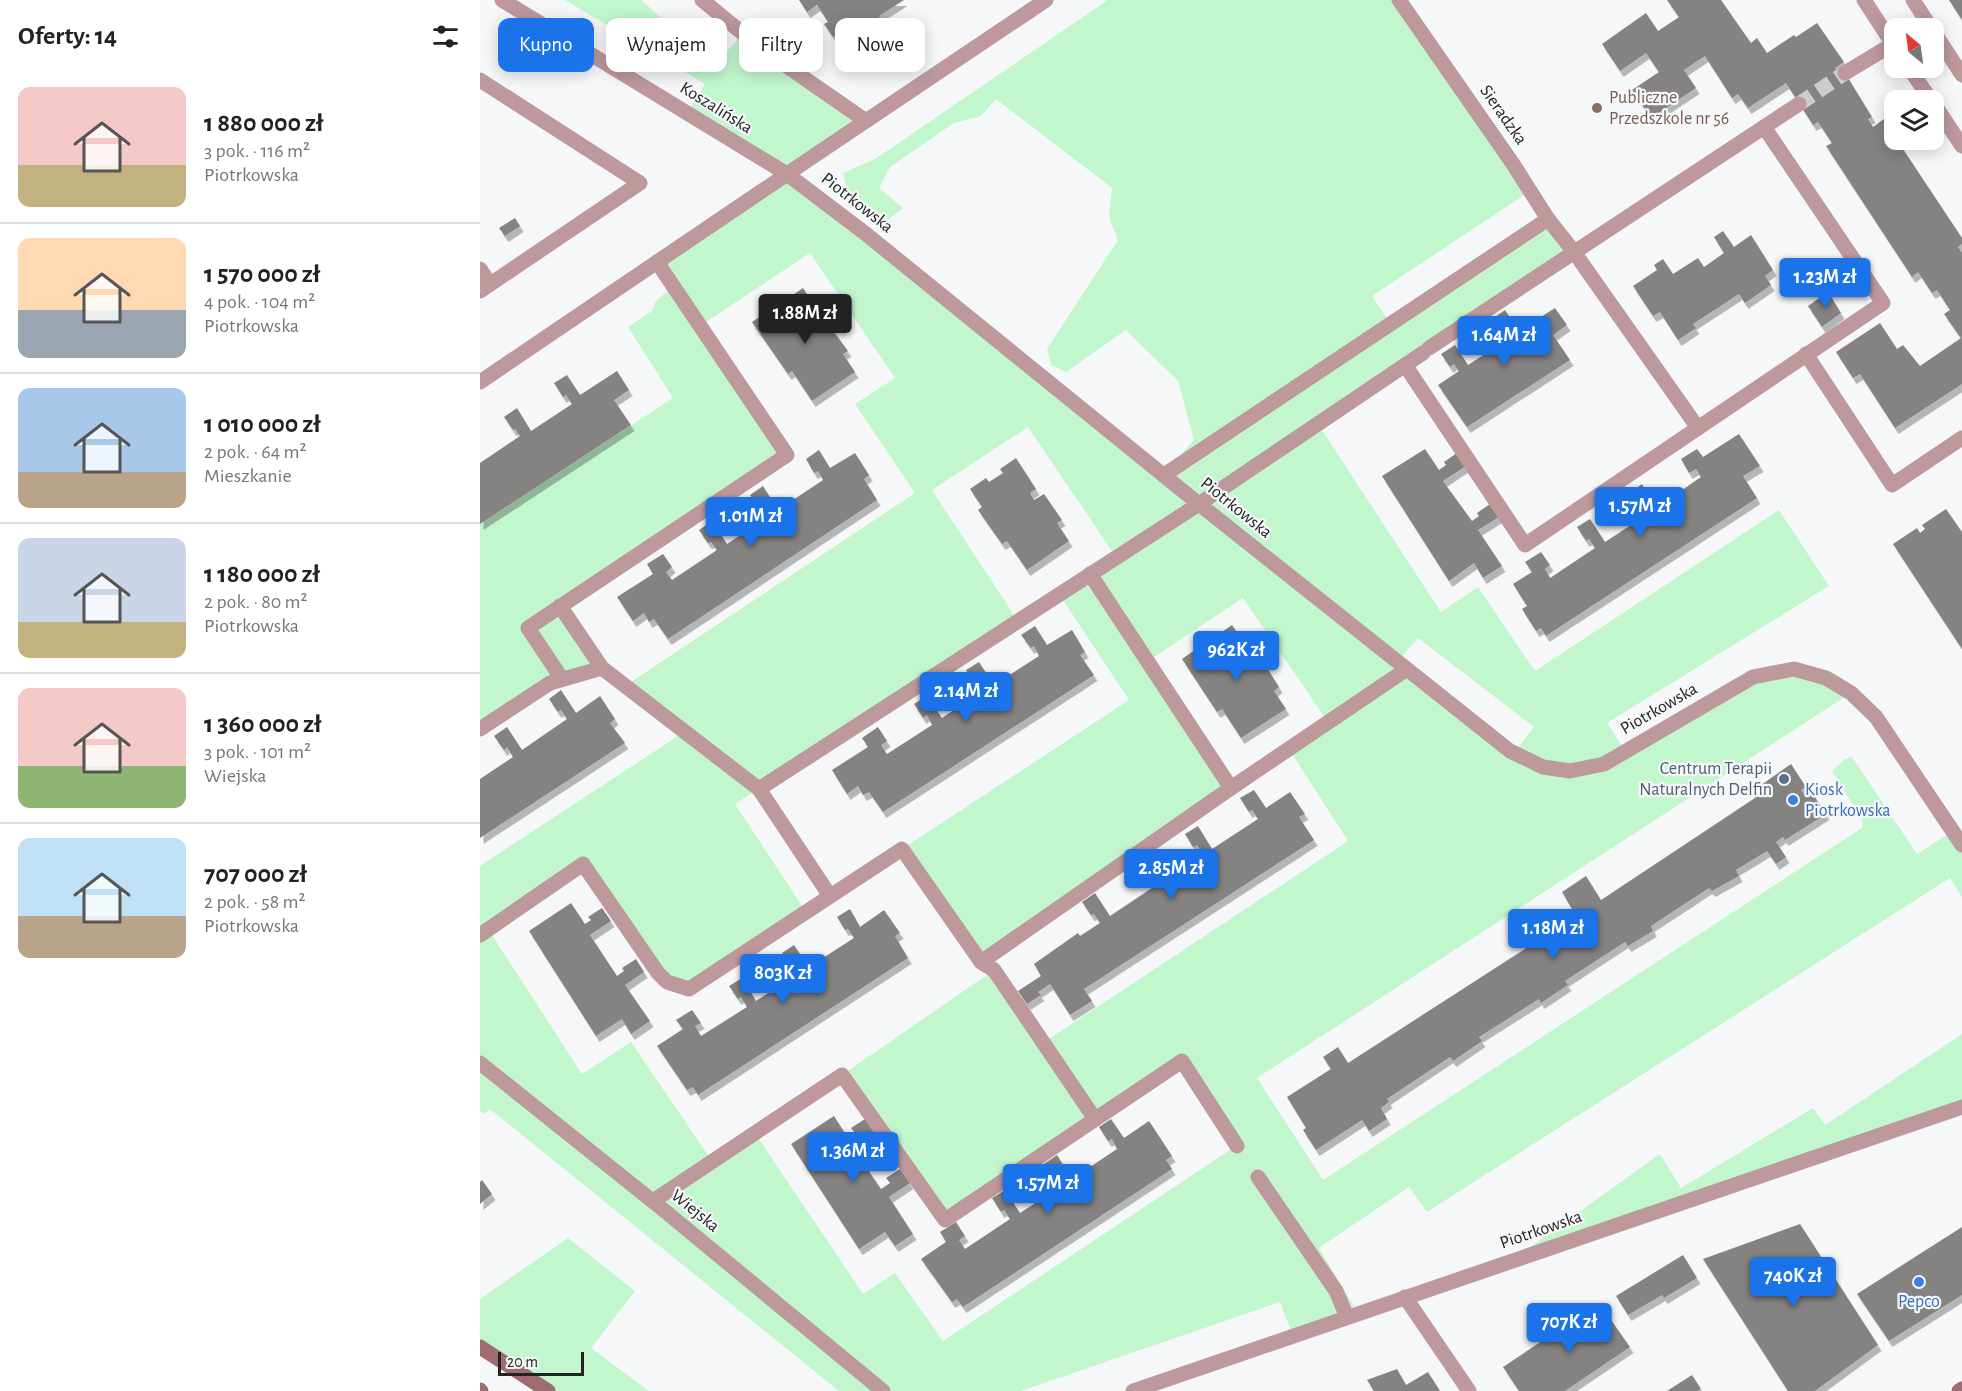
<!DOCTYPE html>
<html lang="pl">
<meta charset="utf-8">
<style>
:root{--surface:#fff;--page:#f6f6f6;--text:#222;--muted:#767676;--line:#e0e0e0;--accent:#1a73e8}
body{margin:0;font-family:"Alegreya Sans",sans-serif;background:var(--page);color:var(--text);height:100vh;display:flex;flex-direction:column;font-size:22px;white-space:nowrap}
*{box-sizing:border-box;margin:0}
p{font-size:20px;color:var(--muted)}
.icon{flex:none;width:33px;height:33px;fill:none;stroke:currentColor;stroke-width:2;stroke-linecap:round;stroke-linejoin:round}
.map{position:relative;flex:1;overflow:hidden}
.panel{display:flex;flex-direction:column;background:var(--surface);width:480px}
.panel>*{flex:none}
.top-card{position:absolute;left:18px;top:18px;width:570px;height:54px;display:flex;gap:12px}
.needle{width:39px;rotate:331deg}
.tools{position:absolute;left:1404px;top:18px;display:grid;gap:12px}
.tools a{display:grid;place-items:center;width:60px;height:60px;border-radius:12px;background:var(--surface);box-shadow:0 3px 15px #0003;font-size:30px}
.scale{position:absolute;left:18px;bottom:15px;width:86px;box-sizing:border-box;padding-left:6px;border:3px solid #212222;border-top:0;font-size:16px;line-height:21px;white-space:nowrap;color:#212222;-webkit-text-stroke:4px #f6f7f9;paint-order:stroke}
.price{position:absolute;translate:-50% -51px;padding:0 14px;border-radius:6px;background:var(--accent);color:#fff;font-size:20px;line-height:39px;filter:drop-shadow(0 2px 3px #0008)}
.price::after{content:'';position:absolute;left:50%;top:36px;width:18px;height:14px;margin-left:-9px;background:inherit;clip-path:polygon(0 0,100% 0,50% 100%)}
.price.current{background:#222;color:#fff}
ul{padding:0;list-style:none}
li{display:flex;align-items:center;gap:18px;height:150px;padding:0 18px}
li+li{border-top:2px solid var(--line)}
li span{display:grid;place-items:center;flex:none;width:168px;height:120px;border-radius:12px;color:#555}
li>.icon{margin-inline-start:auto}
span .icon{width:72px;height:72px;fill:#fffc;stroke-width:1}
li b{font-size:26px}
h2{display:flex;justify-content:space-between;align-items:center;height:72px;padding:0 18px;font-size:26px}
.pill{padding:0 21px;border-radius:12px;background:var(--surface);box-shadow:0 3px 15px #0003;font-size:21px;line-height:54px}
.pill.current{background:var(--accent);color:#fff}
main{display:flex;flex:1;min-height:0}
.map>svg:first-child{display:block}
</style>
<main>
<section class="panel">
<h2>Oferty: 14<svg class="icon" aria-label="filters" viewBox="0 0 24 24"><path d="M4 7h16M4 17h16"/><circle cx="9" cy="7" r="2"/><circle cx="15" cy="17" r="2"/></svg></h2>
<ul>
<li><span style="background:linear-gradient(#f6c9c9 65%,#c2b280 0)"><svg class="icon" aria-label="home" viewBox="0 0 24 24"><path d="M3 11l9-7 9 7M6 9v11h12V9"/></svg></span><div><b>1 880 000 zł</b><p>3 pok. · 116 m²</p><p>Piotrkowska</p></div></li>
<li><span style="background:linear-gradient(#ffd9b3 60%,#9aa5b1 0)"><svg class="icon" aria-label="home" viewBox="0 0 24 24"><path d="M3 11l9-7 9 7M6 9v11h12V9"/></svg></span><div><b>1 570 000 zł</b><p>4 pok. · 104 m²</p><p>Piotrkowska</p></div></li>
<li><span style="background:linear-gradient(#a9c7e8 70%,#b9a48a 0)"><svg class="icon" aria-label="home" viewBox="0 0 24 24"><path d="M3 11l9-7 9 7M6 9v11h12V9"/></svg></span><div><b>1 010 000 zł</b><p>2 pok. · 64 m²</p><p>Mieszkanie</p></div></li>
<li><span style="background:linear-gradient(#c9d6e8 70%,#c2b280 0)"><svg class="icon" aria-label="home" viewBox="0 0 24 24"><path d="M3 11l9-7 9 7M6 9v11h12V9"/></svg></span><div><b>1 180 000 zł</b><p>2 pok. · 80 m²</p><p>Piotrkowska</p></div></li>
<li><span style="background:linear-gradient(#f6c9c9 65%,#8fb573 0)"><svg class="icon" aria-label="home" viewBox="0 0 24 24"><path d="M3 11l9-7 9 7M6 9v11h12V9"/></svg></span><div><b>1 360 000 zł</b><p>3 pok. · 101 m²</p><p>Wiejska</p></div></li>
<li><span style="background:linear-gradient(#bfe0f5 65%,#b9a48a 0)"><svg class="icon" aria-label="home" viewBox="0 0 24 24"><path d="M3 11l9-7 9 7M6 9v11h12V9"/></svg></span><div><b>707 000 zł</b><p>2 pok. · 58 m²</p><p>Piotrkowska</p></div></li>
</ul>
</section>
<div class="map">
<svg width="1482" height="1391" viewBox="0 0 1482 1391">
<defs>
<filter id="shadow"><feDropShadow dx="3.5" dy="6" stdDeviation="0" flood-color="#0004"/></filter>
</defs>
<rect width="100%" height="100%" fill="#f6f7f9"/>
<g fill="#c2f7ce" fill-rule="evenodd">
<path d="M85 0H161L235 65 263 33 386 121 308 174 683 474 714 440 698 381 646 330 586 372 571 365 567 349 638 240 629 217 632 188 516 99 501 116 474 123 410 167 399 188 423 208 405 222 369 198 363 173 395 159 628 0H919L1050 191 892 296 910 323 1068 219 1094 252 838 424 961 612 998 587 1055 671 1299 510 1349 586 1127 723 1145 751 1273 677 1314 669 1371 693 777 1078 843 1180 1382 828V819L1352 771 1365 759 1372 757 1437 854 1473 831 1482 845V897L1470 878 947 1212 929 1187 839 1248 876 1310 813 1336 800 1302 541 1391H359L10 1109 4 1114 0 1111V866L204 732 145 686 435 493 375 404 415 378 330 253 220 326 307 455 81 606 122 668 94 676 0 729V524L193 398 148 327 172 311 175 302 193 286 177 262 307 174 207 113 225 84ZM548 427 636 557 579 594 649 700 422 849 501 962 751 788 668 661 763 598 848 722 809 749 868 841 563 1043 514 970 362 1075 465 1220 702 1061 756 1146 463 1341 415 1273 383 1294 275 1133 232 1161 151 1042 102 1074 8 929 104 864 187 982 209 989 326 912 255 804 538 621 452 490ZM938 638 1054 727 1034 753 918 661Z"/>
<path d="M1482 1034V1107L1049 1248 1180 1154 1201 1188 1333 1108 1345 1125Z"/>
<path d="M88 1238 155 1291 111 1348 169 1391H68L0 1347V1299Z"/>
</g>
<g fill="#858382" filter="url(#shadow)">
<path d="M319 0H424L399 16 403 22 382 36 379 30 366 39 361 32 353 37 344 24 348 22 337 5 327 12Z"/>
<path d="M1187 0H1241L1271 43 1277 38 1287 53 1314 35 1316 37 1337 23 1364 62 1355 68 1360 75 1365 73 1392 117 1388 119 1393 127 1404 119 1414 136V140H1417L1482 238V244L1478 247 1482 253V384L1415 428 1380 374 1373 378 1356 352 1400 323 1417 349 1423 345 1440 366 1481 338 1464 314 1470 310 1457 290 1452 293 1438 272 1432 277 1346 146 1352 143 1338 122 1333 125 1306 83 1268 108 1258 94 1252 98 1225 56 1204 70 1216 88 1171 118 1152 90 1179 72 1166 53 1140 71 1122 44 1166 13 1178 31 1199 17Z"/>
<path d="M1469 0H1482V20Z"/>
<path d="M35 218 40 226 25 236 19 228Z"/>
<path d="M1243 231 1254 247 1271 235 1293 270 1285 276 1291 285 1265 303 1259 294 1213 324 1216 328 1198 340 1180 312 1173 316 1153 286 1177 270 1174 265 1183 259 1193 274 1218 258 1224 267 1244 253 1234 237Z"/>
<path d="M323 288 344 320 335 325 339 332 349 325 368 351 363 354 375 372 332 401 312 371 308 374 272 322 293 308 296 313 310 304 307 299Z"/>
<path d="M1348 292 1361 313 1342 327 1328 306Z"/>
<path d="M1075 308 1087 325 1073 335 1090 360 987 427 958 385 979 371 974 364 970 367 961 354 975 345 988 365 1030 338 1024 329 1020 331 1012 319 1025 310 1039 331Z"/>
<path d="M137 371 149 390 134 400 151 425 0 524V463L40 436 35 429 33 430 24 417 37 408 51 431 92 404 86 395 83 397 74 383 87 375 100 395Z"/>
<path d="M1259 434 1280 466 1263 476 1277 498 1066 636 1061 628 1056 631 1042 609 1047 606 1033 584 1052 572 1045 562 1061 552 1070 565 1065 569 1070 578 1115 548 1109 539 1106 541 1097 527 1110 519 1125 542 1168 514 1161 504 1158 507 1149 493 1162 484 1176 508 1221 477 1216 469 1209 473 1201 459 1217 449 1223 457Z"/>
<path d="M945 449 959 470 966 465 964 462 977 453 986 466 963 481 992 521 999 516 997 513 1010 504 1019 517 998 530 1022 566 1003 578 994 563 969 581 902 476Z"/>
<path d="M339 450 350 468 375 453 389 475 384 479 397 500 188 639 174 619 169 622 164 613 153 621 137 597 173 574 167 564 183 554 192 567 186 572 192 580 237 550 231 542 228 543 219 530 232 521 247 544 289 516 283 507 279 509 270 495 283 486 298 510 343 480 338 471 334 473 326 459Z"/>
<path d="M536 458 556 489 550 493 554 500 564 494 582 520 577 523 589 541 547 570 527 541 522 544 498 510 502 507 490 489 506 478 509 482 523 473 520 469Z"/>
<path d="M1466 509 1482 532V649L1413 544 1437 528 1440 533 1445 529 1442 525Z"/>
<path d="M752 625 774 656 767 660 772 667 782 660 799 687 794 691 806 709 761 738 742 709 737 712 702 659 722 645 725 650 739 640 736 636Z"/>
<path d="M555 626 567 645 592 630 605 652 600 655 614 675 403 812 389 792 383 795 378 786 367 794 352 770 388 747 382 738 398 727 407 741 401 745 407 754 452 725 447 715 443 718 434 704 447 696 462 718 504 690 498 681 495 684 486 670 499 662 514 685 559 656 554 646 551 648 541 635Z"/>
<path d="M81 690 96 713 120 696 135 719 130 723 145 743 0 838V779L33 757 27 747 24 750 14 736 27 727 42 750 87 719 81 710 78 712 69 699Z"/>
<path d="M1311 764 1326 787 1321 790 1325 795 1331 791 1346 814 1305 840 1303 837 1296 842 1306 857 1296 864 1287 851 1256 870 1259 876 1232 891 1229 888 1171 926 1173 931 1148 946 1145 942 1085 981 1088 985 1061 1003 1059 999 999 1037 1002 1041 973 1061 970 1057 907 1099 909 1102 901 1108 907 1119 889 1131 882 1120 836 1150 823 1130 826 1128 807 1097 851 1069 843 1057 858 1047 868 1063 1096 916 1082 892 1106 876 1121 900 1275 798 1271 792Z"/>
<path d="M774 790 786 808 810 792 825 814 819 817 834 840 604 989 612 1001 590 1015 570 984 558 992 561 995 547 1004 538 991 561 976 554 964 598 933 600 936 620 923 614 914 611 915 602 902 615 893 630 916 672 888 667 879 663 881 654 867 667 859 683 882 723 854 717 845 713 847 705 834 718 826 732 849 778 819 772 810 769 812 760 798Z"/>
<path d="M91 903 105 924 111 920 108 917 122 908 131 921 110 935 137 976 144 971 142 968 156 959 164 972 145 985 170 1021 151 1034 142 1019 116 1036 49 931Z"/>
<path d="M370 909 380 927 404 910 420 933 415 936 428 958 218 1095 213 1087 207 1090 177 1046 203 1029 196 1020 212 1010 221 1023 215 1026 221 1036 267 1007 261 997 258 999 249 986 262 978 276 1001 319 973 313 964 310 966 302 953 314 945 329 967 374 938 368 929 365 930 357 917Z"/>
<path d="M354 1116 368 1138 375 1133 371 1128 385 1119 395 1133 373 1148 401 1189 410 1183 406 1178 420 1169 430 1183 409 1197 433 1234 415 1246 405 1232 379 1249 311 1144Z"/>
<path d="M631 1119 644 1138 669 1121 692 1156 686 1160 692 1169 483 1307 477 1299 472 1302 441 1259 466 1242 460 1232 476 1222 485 1236 479 1240 485 1249 530 1219 524 1210 521 1212 512 1198 525 1190 540 1213 583 1185 576 1175 573 1177 564 1164 577 1155 592 1179 637 1149 632 1139 628 1141 619 1127Z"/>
<path d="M2 1180 12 1194 0 1204V1182Z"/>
<path d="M1320 1224 1398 1345 1335 1391H1308L1223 1259Z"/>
<path d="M1482 1227V1295L1409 1341 1377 1294Z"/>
<path d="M1203 1255 1217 1278 1184 1298 1182 1295 1148 1315 1136 1296Z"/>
<path d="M1119 1303 1150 1347 1085 1391H1039L1023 1367Z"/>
<path d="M917 1369 926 1385 948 1372 960 1391H894L887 1380Z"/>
<path d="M1212 1375 1221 1389 1217 1391H1187Z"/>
</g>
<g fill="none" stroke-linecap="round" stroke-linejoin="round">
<path stroke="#cbccce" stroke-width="15" stroke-dasharray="15 8" stroke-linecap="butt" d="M1319 104 1365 73"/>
<g stroke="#bd999e" stroke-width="15">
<path d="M222 0 282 49 386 121"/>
<path d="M1433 0 1451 28"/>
<path d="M1454 32 1482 75"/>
<path d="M0 80 160 183 0 291"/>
<path d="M307 174 566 0"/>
<path d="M1094 252 1218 428 1403 303 1284 127"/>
<path d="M0 269 10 284"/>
<path d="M1326 354 1412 485 1482 438"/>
<path d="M925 365 1045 545 1218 428"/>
<path d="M684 475 1068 219"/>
<path d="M610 574 751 788"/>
<path d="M80 606 122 668"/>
<path d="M82 679 48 628 307 455 177 262"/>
<path d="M0 729 70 683 122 668 279 789 350 896"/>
<path d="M279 789 719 504"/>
<path d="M0 935 103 864 178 973 187 982 209 989 422 849 501 962 514 970 615 1119"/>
<path d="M501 962 751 788 927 669"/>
<path d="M778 1177 856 1291 867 1317"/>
<path d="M173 1201 362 1075 465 1220 702 1061 757 1146"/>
<path d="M925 1297 989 1391"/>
</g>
<g stroke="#bd999e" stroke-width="15">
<path d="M22 0 307 174 386 234 719 504 1030 751 1063 767 1090 771 1124 764 1273 677 1314 669 1346 678 1371 693 1396 717 1482 845"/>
<path d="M919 0 1033 164 1068 219 1094 252"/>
<path d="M1384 0 1414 46"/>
<path d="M1429 68 1451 100"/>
<path d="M1365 73 1413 44"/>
<path d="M1454 104 1482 146"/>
<path d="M949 348 1319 104"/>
<path d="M0 382 307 174"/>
<path d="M719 504 943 353"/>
<path d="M0 1063 180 1207 403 1391"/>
<path d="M653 1391 1482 1107"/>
</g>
<g stroke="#9f6c74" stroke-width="15">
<path d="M0 1347 68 1391"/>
<path d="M0 1390 1 1391"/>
<path d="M1479 1391 1482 1389"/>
</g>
</g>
<circle fill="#8d6e63" stroke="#f6f7f9" stroke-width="2" cx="1117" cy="108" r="6"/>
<circle fill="#5c6f8a" stroke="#f6f7f9" stroke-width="2" cx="1304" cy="779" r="6"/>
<g fill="#3f7fe0" stroke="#f6f7f9" stroke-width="2">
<circle cx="1313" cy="800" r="6"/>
<circle cx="1439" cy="1282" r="6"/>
</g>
<g text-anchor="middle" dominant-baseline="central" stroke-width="4.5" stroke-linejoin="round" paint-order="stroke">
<g font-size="18" fill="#785e54" stroke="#f6f7f9" text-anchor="start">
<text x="1129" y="98">Publiczne<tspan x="1129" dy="21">Przedszkole nr 56</tspan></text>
</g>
<g font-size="18" fill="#212222" stroke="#f6f7f9">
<text transform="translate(236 108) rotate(32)">Koszalińska</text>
<text transform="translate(1023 115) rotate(55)">Sieradzka</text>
<text transform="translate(377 203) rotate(38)">Piotrkowska</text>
<text transform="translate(756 508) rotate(39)">Piotrkowska</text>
<text transform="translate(1179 709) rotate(-30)">Piotrkowska</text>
<text transform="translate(215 1211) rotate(39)">Wiejska</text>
<text transform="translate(1061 1230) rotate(-19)">Piotrkowska</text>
</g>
<g font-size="18" fill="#4e5e75" stroke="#f6f7f9" text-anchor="end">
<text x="1292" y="769">Centrum Terapii<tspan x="1292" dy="21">Naturalnych Delfin</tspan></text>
</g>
<g font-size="18" fill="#366cbe" stroke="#f6f7f9" text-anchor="start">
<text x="1325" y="790">Kiosk<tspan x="1325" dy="21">Piotrkowska</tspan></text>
<text x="1439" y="1302" text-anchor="middle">Pepco</text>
</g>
</g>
</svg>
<div class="tools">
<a><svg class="needle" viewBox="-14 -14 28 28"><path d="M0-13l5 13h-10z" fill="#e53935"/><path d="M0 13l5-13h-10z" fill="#767676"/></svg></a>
<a><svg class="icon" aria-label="layers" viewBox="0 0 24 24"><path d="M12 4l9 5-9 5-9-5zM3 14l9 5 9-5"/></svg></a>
</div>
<div class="scale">20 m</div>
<b class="price" style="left:1345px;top:309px">1.23M zł</b>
<b class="price current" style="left:325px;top:345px">1.88M zł</b>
<b class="price" style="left:1024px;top:367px">1.64M zł</b>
<b class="price" style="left:1160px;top:538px">1.57M zł</b>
<b class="price" style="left:271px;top:548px">1.01M zł</b>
<b class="price" style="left:756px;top:682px">962K zł</b>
<b class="price" style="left:486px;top:723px">2.14M zł</b>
<b class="price" style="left:691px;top:900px">2.85M zł</b>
<b class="price" style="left:1073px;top:960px">1.18M zł</b>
<b class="price" style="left:303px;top:1005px">803K zł</b>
<b class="price" style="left:373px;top:1183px">1.36M zł</b>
<b class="price" style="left:568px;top:1215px">1.57M zł</b>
<b class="price" style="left:1313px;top:1308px">740K zł</b>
<b class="price" style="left:1089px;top:1354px">707K zł</b>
<div class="top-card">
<a class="pill current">Kupno</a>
<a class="pill">Wynajem</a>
<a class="pill">Filtry</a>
<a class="pill">Nowe</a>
</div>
</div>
</main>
